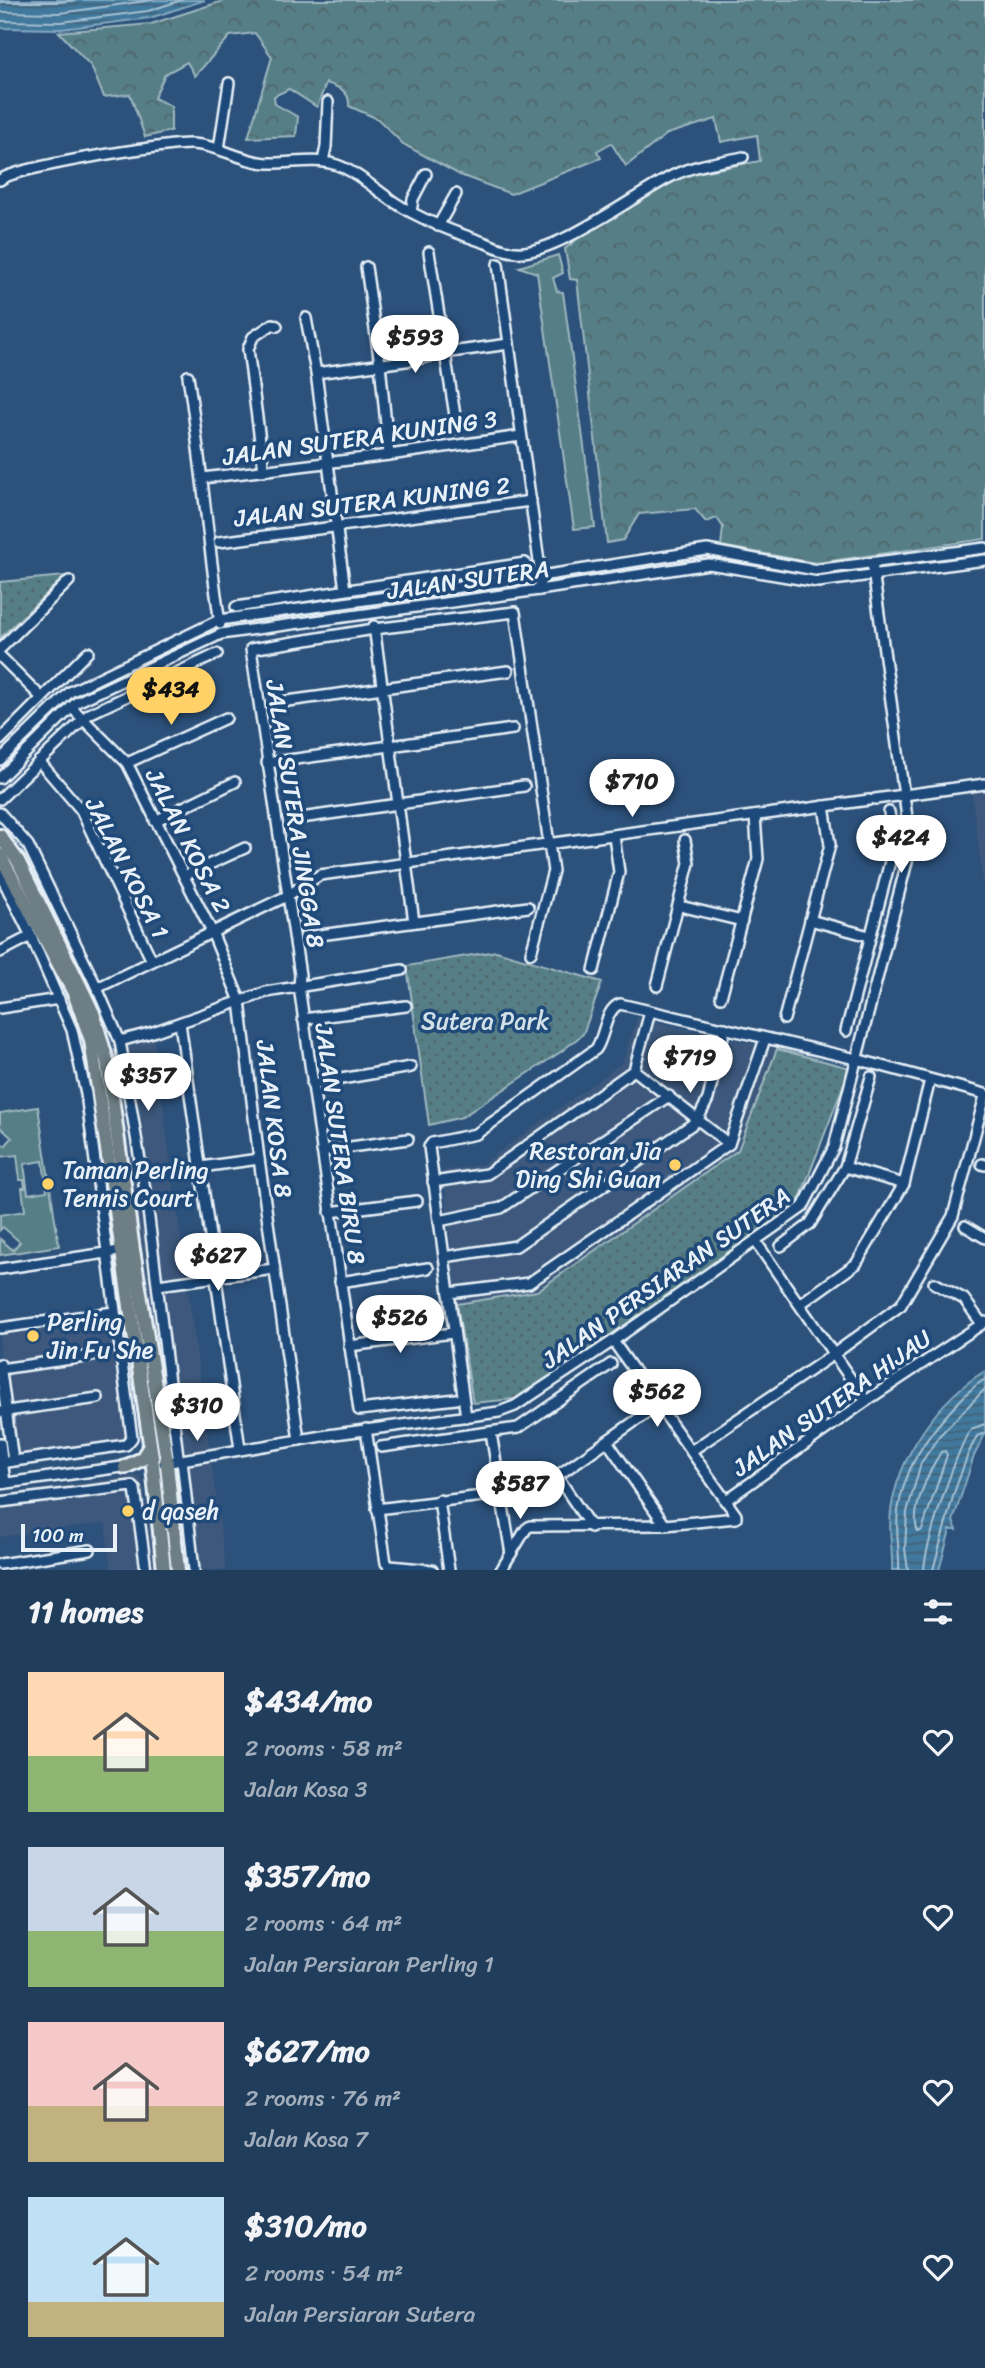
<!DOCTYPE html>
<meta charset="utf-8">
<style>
:root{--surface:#213d5c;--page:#294462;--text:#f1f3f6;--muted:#a2aebb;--accent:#ffd166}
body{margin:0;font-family:Sriracha,sans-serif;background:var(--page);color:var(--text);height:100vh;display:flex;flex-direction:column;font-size:26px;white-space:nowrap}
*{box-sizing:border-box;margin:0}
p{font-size:23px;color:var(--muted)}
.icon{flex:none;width:38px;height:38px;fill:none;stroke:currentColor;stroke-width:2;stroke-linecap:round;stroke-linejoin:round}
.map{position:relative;height:1570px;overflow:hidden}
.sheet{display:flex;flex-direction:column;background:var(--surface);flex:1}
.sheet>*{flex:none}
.scale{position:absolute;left:21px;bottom:18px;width:96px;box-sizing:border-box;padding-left:7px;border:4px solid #e8f1f8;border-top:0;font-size:19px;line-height:24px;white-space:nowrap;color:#e8f1f8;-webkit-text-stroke:5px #1f4a7a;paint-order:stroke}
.price{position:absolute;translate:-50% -60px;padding:0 16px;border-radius:24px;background:#fff;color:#222;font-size:23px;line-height:46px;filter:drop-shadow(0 2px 4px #0008)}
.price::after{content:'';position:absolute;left:50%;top:42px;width:21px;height:16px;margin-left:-10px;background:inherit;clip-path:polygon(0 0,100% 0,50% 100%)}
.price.current{background:var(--accent);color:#111}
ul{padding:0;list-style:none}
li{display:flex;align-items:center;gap:21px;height:175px;padding:0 28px}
li span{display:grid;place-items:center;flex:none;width:196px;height:140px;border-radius:0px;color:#555}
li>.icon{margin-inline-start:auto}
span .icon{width:84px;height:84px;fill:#fffc;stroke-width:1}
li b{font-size:30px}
h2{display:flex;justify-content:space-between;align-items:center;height:84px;padding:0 28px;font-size:30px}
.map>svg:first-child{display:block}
</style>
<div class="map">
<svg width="985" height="1570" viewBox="0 0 985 1570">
<defs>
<pattern id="forest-crowns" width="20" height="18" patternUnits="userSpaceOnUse" patternTransform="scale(1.75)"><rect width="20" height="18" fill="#567e86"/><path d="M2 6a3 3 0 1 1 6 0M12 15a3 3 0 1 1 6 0" fill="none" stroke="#4f666b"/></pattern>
<pattern id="park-dots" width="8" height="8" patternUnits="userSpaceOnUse" patternTransform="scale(1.75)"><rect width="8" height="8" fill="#567e86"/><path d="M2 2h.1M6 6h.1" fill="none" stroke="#4f666b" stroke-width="1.8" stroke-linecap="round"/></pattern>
<pattern id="water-rules" width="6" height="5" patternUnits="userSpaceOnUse" patternTransform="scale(1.75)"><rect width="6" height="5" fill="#41799d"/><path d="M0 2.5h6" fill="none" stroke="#446074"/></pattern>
</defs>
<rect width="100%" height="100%" fill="#2c517b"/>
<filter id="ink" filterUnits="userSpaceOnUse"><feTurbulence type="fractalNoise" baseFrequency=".0143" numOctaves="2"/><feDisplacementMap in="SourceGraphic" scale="14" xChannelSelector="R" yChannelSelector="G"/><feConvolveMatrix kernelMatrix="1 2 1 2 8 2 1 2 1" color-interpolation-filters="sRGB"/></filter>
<g filter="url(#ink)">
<g fill="#3c597c">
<path d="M985 788V897L971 790Z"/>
<path d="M637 1018 777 1049 738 1149 537 1291 457 1304 443 1171 482 1164 622 1063Z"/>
<path d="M152 1025 226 1570H185L111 1036Z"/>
<path d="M120 1310 138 1439 131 1451 10 1467 0 1398V1326Z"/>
<path d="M138 1475 142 1479 157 1570H111L105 1523 0 1537V1494Z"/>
</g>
<g fill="#567e86" stroke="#9fb8bf" stroke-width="2" fill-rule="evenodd">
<path d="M558 255 563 273 553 278 557 291 563 292 595 527 574 529 537 273 519 267Z"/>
<path d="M38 1107 59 1246 0 1255V1239L13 1250 20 1242 3 1227 0 1230V1215L25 1211 22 1188H25L24 1180H20L17 1155 0 1157V1142L5 1146 12 1138 0 1127V1113ZM43 1161 47 1191 28 1194 24 1164Z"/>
</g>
<path fill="url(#forest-crowns)" stroke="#9fb8bf" stroke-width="2" d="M226 0H985V539L816 563 721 546 723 527 717 518 706 522 695 509 639 514 623 540 607 543 577 280 570 279 565 249 583 234 685 175 760 161 757 135 721 142 716 119 667 134 626 166 611 143 597 151 601 158 511 194 460 175 403 144 378 119 349 106C350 91 339 87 326 83L317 107 289 89 274 96 275 104 298 117 296 136 248 138 272 57 255 33 230 36 195 76 187 62 165 74 154 98 171 106V131L145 137 130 94 104 97 91 66 59 32 151 24Z"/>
<g fill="url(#park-dots)" stroke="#9fb8bf" stroke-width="2">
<path d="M65 576 0 638V582Z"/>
<path d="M496 951 602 982 583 1034 562 1051 462 1117 429 1125 407 966Z"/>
<path d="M777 1049 850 1068 797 1206 581 1356 514 1399 473 1403 457 1304 537 1291 738 1150Z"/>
</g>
<g fill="url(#water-rules)" stroke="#84a9c1" stroke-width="2">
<path d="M0 0H205L150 18 61 29 0 28Z"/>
<path d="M985 1371V1434L974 1456 953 1521 957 1530H950L939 1570H892C893 1550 888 1531 891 1511 898 1457 938 1399 985 1371Z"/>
</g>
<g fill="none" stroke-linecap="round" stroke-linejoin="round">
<g stroke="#a5c1d4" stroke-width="2">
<path d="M0 2H59L78 0"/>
<path d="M0 12 60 13 153 0"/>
<path d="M0 21 61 22 148 11 182 0"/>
<path d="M945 1451 947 1455 922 1530 918 1532C909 1512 930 1469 941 1452Z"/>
<path d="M899 1570C900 1550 895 1532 898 1511 904 1469 925 1438 953 1408 963 1397 972 1387 985 1379"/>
<path d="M908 1570 905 1549 907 1512 921 1463 939 1436 985 1389"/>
<path d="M924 1570C925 1546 957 1448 971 1429L985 1424"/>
<path d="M933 1570 954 1493 968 1454 977 1436 985 1433"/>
</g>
<g stroke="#e8f1f8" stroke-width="14">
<g id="minor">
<path d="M219 149 229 83"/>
<path d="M323 161 326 147 328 102"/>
<path d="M0 180C16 167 166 143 192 144 219 145 242 162 268 163 292 164 314 157 337 165 357 172 376 190 394 202 423 221 454 232 486 243 495 247 507 252 516 252 554 256 636 194 672 176 693 165 720 162 743 157"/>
<path d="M411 212 413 199 426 174"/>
<path d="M438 226 456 194"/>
<path d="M429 252 457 428"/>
<path d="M498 264 541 576 539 590"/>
<path d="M366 267 380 364 389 455"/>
<path d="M306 318 316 373 345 590"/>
<path d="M316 373 413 360 444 353 509 344"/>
<path d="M188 376C201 460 208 541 220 624"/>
<path d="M264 471 248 349 253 337 273 324 277 326"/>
<path d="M203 478 389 455 521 436"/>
<path d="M219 542 531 501"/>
<path d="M236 607 525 563"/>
<path d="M374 626 414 922"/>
<path d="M0 649 69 581"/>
<path d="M0 656 42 698"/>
<path d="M280 702 508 671"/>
<path d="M71 707 127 763 212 932 240 1001 259 1159 299 1440"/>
<path d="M0 740 88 652"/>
<path d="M0 760 70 692 219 620 541 576 707 550 815 570 985 548"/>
<path d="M39 761 81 810 152 961"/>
<path d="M127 763 226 718"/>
<path d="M267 763 513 729"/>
<path d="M0 778 77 702 221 634 539 590 709 564 818 582 985 560"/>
<path d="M0 799 89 714 217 654"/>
<path d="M875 799 985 784"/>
<path d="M0 813 28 845 97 988 120 1041 147 1202 178 1456"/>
<path d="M294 819 524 786"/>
<path d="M155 821 235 782"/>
<path d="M0 874 31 936 72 1030 86 1094 132 1438 126 1445 0 1463"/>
<path d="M184 876 245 848"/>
<path d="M680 906 742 921"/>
<path d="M810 920 869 936"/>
<path d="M305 937 528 907"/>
<path d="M0 952 31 936"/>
<path d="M594 970 619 872 614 836"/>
<path d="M657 986 689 863 685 840"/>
<path d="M97 988 287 896 320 875 869 800"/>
<path d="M721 997 758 859 755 816"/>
<path d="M0 1008 59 999"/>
<path d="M303 1019 406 1006"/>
<path d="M784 1019 830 845 824 806"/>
<path d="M180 1023 240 1449"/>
<path d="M846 1031 894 846 889 812"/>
<path d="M120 1041 153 1032 266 992 402 970"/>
<path d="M634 1070 729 1144"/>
<path d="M312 1084 411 1067"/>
<path d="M322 1151 408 1139"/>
<path d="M982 1164 985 1165"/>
<path d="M201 1167 259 1159"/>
<path d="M845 1167 871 1077"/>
<path d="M433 1182 487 1174 634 1070 650 1012"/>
<path d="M330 1212 417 1201"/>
<path d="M439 1221 501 1208 669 1096"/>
<path d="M965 1226 985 1238"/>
<path d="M756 1242 866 1401"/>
<path d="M781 1246 810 1224 845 1167 904 1184"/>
<path d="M444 1257 516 1246 697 1121 708 1099 725 1028"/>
<path d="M0 1269 126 1250"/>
<path d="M340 1282 428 1268"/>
<path d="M934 1283 964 1299 982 1324"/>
<path d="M158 1285 274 1269"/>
<path d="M449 1293 529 1283 729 1144 765 1039"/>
<path d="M800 1304 856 1264 904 1184 930 1080"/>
<path d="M0 1328 114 1312"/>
<path d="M349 1346 453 1333"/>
<path d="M0 1364 13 1461"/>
<path d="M0 1369 92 1356"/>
<path d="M456 1399 359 1410 299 986 300 975 251 649 374 629 515 612 553 871 531 953"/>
<path d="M0 1412 98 1398"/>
<path d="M466 1417 429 1147 432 1143 476 1134 596 1049C605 1036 605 1009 620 1004L856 1059 985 1094"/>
<path d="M366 1429 386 1563 390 1566 432 1570"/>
<path d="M491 1433 511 1554"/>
<path d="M607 1441 665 1525"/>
<path d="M0 1443 5 1483"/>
<path d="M381 1447 518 1428 611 1364"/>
<path d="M691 1451 834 1354 901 1305 953 1216 985 1096"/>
<path d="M182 1460 194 1570"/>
<path d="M164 1463 328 1435 499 1412 515 1406 613 1341 803 1207 834 1147 910 850 909 832 872 563"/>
<path d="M557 1476 591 1527"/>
<path d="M0 1484 129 1466"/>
<path d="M439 1500 449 1570"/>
<path d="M725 1501 866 1401 985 1322"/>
<path d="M0 1502 132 1486 135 1489 146 1570"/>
<path d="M377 1509 531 1490 557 1476 658 1405"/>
<path d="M0 1564 90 1550"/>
<path d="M501 1570 526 1529 530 1526 665 1525 736 1518V1515L613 1341"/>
</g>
</g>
<g stroke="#e8f1f8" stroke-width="18">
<g id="major">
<path d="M0 836 18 861 82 990 93 1013 107 1061 133 1250 166 1455 178 1570"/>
<path d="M0 855 74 993 91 1040 152 1457 164 1570"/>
<path d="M125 1467 142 1459 150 1446"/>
</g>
</g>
<use href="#minor" stroke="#1f4a7a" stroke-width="9"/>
<use href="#major" stroke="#6d7e84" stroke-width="12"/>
</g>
</g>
<g fill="#ffd166" stroke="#1f4a7a" stroke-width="2.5">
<circle cx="675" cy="1165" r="7"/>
<circle cx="48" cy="1184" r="7"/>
<circle cx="33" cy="1336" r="7"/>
<circle cx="128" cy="1511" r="7"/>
</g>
<g text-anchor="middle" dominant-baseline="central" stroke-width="7" stroke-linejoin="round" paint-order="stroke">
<g font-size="24" fill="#e8f1f8" stroke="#1f4a7a">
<text transform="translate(360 438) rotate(-8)">JALAN SUTERA KUNING 3</text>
<text transform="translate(372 502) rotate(-7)">JALAN SUTERA KUNING 2</text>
<text transform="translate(468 580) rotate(-8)">JALAN SUTERA</text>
<text transform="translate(295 814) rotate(81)">JALAN SUTERA JINGGA 8</text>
<text transform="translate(188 841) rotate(63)">JALAN KOSA 2</text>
<text transform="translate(127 868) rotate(63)">JALAN KOSA 1</text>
<text transform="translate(274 1119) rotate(83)">JALAN KOSA 8</text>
<text transform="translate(340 1144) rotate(82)">JALAN SUTERA BIRU 8</text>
<text transform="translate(666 1278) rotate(-35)">JALAN PERSIARAN SUTERA</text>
<text transform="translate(832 1403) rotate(-35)">JALAN SUTERA HIJAU</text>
</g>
<g font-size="24" fill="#d2e0e7" stroke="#1f4a7a">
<text x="485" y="1021">Sutera Park</text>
</g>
<g font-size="24" fill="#e8f1f8" stroke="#1f4a7a" text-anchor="start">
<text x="661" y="1151" text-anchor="end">Restoran Jia<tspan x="661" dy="28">Ding Shi Guan</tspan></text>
<text x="62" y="1170">Taman Perling<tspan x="62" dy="28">Tennis Court</tspan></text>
<text x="47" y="1322">Perling<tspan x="47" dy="28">Jin Fu She</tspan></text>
<text x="142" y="1511">d qaseh</text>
</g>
</g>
</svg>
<div class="scale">100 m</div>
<b class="price" style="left:415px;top:375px">$593</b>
<b class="price current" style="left:171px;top:727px">$434</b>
<b class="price" style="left:632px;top:819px">$710</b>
<b class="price" style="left:901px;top:875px">$424</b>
<b class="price" style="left:690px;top:1095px">$719</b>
<b class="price" style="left:148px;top:1113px">$357</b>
<b class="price" style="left:218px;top:1293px">$627</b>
<b class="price" style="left:400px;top:1355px">$526</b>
<b class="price" style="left:657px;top:1429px">$562</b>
<b class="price" style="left:197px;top:1443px">$310</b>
<b class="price" style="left:520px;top:1521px">$587</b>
</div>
<section class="sheet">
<h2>11 homes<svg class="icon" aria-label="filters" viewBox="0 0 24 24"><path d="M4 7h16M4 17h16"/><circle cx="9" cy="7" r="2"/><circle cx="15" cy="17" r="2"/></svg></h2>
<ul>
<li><span style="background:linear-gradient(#ffd9b3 60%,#8fb573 0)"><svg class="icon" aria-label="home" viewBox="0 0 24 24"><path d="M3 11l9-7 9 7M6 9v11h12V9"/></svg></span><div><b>$434/mo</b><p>2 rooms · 58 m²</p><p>Jalan Kosa 3</p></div><svg class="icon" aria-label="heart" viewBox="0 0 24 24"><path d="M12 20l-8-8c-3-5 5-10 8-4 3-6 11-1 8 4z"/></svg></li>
<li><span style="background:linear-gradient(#c9d6e8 60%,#8fb573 0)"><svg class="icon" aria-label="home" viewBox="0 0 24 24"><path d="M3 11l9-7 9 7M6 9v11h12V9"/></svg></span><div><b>$357/mo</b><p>2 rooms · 64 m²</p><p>Jalan Persiaran Perling 1</p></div><svg class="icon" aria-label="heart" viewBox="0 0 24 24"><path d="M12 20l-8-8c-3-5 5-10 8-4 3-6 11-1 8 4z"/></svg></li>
<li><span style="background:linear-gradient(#f6c9c9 60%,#c2b280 0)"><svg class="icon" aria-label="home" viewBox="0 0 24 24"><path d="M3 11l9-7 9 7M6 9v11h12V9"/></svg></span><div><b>$627/mo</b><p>2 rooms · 76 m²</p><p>Jalan Kosa 7</p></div><svg class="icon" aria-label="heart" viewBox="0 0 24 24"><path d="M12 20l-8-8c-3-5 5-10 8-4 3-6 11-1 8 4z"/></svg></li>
<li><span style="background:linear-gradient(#bfe0f5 75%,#c2b280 0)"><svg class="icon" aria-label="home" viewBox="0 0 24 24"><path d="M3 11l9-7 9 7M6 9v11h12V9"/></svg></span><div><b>$310/mo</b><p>2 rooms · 54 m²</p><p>Jalan Persiaran Sutera</p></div><svg class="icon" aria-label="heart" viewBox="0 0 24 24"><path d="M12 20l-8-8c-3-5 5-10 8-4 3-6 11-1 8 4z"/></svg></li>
</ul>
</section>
